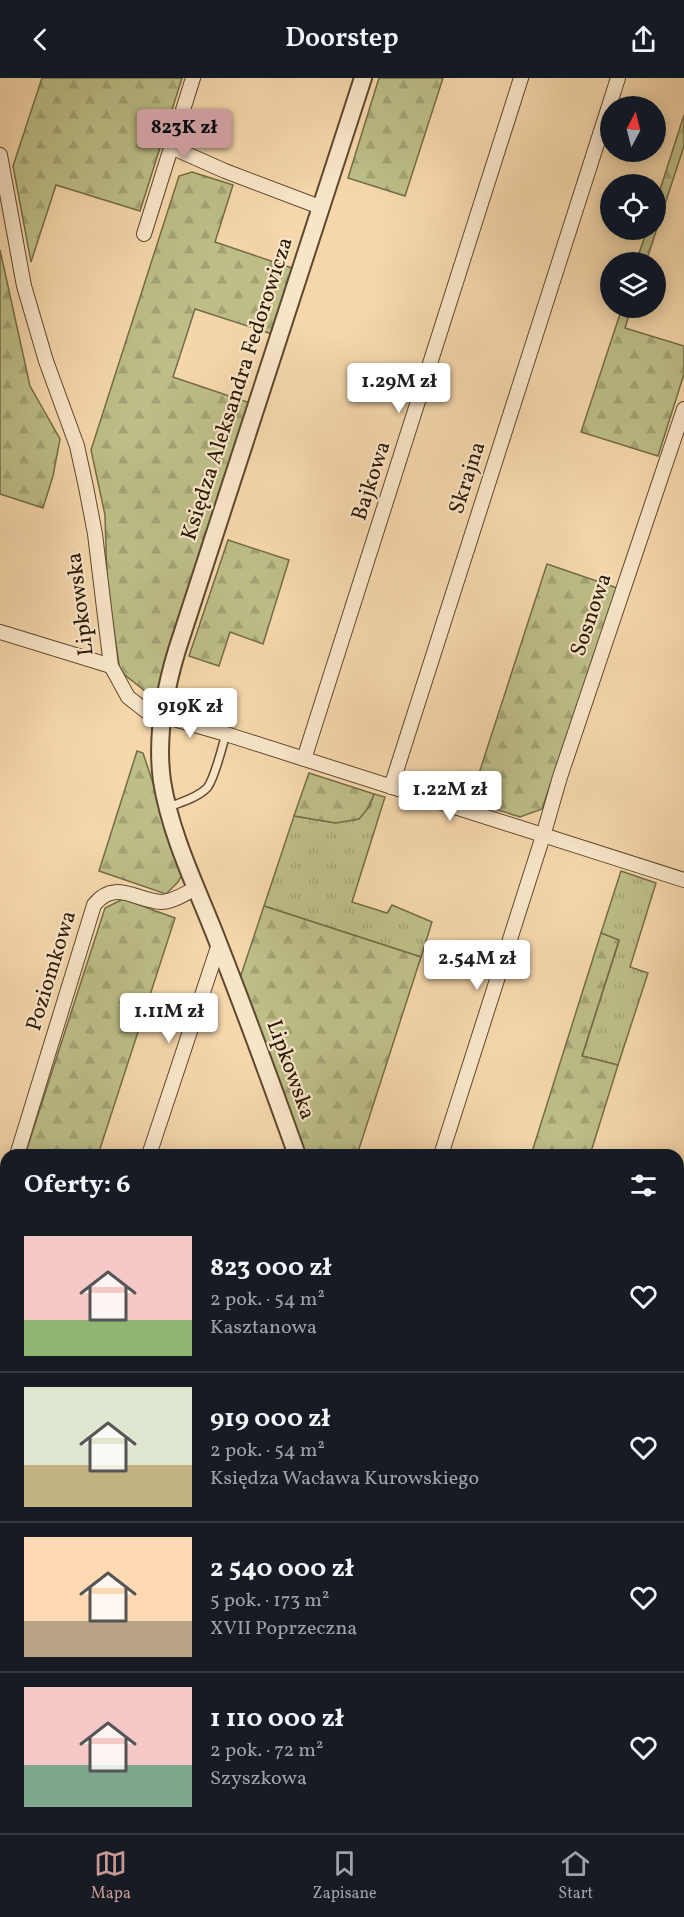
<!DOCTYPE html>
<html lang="pl">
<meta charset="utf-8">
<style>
:root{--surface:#171b24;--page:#20242c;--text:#f1f3f6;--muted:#9ea1a6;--line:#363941;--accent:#c59692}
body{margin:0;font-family:Vollkorn,serif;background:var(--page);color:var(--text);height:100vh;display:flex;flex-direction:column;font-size:22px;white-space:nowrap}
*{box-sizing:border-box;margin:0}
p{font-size:20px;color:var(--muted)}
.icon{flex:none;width:33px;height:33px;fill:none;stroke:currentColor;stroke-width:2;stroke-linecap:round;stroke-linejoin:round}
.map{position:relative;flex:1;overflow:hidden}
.drawer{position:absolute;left:0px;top:1071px;width:684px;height:684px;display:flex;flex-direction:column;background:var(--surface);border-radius:18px 18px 0 0;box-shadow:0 3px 15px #0003}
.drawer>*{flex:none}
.needle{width:39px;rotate:7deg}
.fabs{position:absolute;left:600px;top:18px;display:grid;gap:12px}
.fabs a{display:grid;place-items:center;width:66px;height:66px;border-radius:50%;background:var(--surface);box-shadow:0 3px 15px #0003;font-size:30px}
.price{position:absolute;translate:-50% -51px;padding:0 14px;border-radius:6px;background:#fff;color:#222;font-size:20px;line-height:39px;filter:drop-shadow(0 2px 3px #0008)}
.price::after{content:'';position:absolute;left:50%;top:36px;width:18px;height:14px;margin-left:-9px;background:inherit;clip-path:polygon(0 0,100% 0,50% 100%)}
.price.active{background:var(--accent);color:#111}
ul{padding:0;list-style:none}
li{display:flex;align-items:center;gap:18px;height:150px;padding:0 24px}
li+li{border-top:2px solid var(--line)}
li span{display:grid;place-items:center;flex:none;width:168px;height:120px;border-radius:0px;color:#555}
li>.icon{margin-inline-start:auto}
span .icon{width:72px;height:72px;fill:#fffc;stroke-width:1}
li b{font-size:26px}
h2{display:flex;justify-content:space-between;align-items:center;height:72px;padding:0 24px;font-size:26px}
header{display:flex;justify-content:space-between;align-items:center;height:78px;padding:0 24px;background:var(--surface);font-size:27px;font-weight:600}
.dock{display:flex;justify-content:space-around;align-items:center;height:84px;border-top:2px solid var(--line);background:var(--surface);font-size:16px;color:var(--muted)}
.dock a{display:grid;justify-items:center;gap:3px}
.dock .active{color:var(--accent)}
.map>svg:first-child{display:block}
</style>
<header><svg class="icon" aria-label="back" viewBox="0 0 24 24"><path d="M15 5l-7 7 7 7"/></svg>Doorstep<svg class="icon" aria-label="share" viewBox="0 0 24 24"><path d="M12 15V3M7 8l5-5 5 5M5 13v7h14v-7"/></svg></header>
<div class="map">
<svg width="684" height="1755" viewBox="0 0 684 1755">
<defs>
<pattern id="grass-tufts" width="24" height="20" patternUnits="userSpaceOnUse" patternTransform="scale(1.5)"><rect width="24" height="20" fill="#bdbe88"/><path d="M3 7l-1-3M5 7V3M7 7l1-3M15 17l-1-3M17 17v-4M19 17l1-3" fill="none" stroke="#a3a374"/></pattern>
<pattern id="forest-firs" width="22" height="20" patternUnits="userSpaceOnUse" patternTransform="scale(1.5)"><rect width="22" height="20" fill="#bdbe88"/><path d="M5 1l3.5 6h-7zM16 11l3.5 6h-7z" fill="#a3a374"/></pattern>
</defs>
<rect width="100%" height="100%" fill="#f5d7ab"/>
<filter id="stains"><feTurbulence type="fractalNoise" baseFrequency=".00333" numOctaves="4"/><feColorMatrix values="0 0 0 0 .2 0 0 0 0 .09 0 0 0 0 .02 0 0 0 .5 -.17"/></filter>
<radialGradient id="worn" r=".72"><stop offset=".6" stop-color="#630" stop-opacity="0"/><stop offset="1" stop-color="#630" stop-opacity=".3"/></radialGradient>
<g fill="url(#grass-tufts)" stroke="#746c46" stroke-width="1.5">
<path d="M374 716 385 719 352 824 387 835 392 827 432 844 421 879 264 828 294 738 336 745 369 729Z"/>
<path d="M621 793 656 805 630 889 648 895 618 987 582 978 619 863 601 855Z"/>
<path d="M678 1241 684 1243V1293L678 1291Z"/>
<path d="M678 1345 684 1347V1478L678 1497Z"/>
<path d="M6 1368V1424L0 1422V1387Z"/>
</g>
<g fill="url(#forest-firs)" stroke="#746c46" stroke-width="1.5">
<path d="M42 0H182L140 133 56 107 31 184 13 88Z"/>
<path d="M379 0H443L405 118 348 100Z"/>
<path d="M684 37V68L646 184H636L647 152H656V124Z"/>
<path d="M192 94 233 107 215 164 292 190 272 256 195 231 173 299 250 325 155 621 120 593 107 506 105 437 91 372 179 98Z"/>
<path d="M0 172 30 308 60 361 53 398 43 430 0 416Z"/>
<path d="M622 230H631L625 250 684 268V296L658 378 581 354Z"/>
<path d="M228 462 289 482 263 566 230 554 219 588 189 578Z"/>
<path d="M547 486 617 510 542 731 520 739 470 723Z"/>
<path d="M137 673 143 675 183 795 178 804 166 816 99 793Z"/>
<path d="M309 695 374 716 369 729 359 741 336 745 294 738Z"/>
<path d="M123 821 175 840 98 1077H25L105 830Z"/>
<path d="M264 828 421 879 357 1077H303L239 903Z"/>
<path d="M601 855 619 862 582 978 618 987 590 1077H531Z"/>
<path d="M6 1135V1368L0 1387V1154Z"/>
<path d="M0 1422 6 1424V1749H516L518 1755H0Z"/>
<path d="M684 1631V1755H537L535 1749H678V1632Z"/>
</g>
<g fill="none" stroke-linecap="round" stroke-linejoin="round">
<g stroke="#6f7a67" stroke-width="4">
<path d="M0 1509 6 1516"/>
<path d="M332 1749 335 1755"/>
</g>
<g stroke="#5e482e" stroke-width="10">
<path id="service" d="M169 729C181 724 197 720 207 710 215 700 222 669 226 656"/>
</g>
<g stroke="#5e482e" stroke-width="16">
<g id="minor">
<path d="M171 69 225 93 320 129"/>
<path d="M0 77 24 208 46 283 77 368 86 409 95 456 111 588 128 619 146 633 226 656 684 802"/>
<path d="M144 156 193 0"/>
<path d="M0 554 111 588"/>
<path d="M304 681 521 0"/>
<path d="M391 709 618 0"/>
<path d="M17 1077 94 827C114 801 135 822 161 824 173 824 186 815 196 810"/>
<path d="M149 1077 219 866"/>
<path d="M441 1077 543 758 560 699 684 331"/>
<path d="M0 1132 6 1113"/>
<path d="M678 1523 684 1505"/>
<path d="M678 1613 684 1612"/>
</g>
</g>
<g stroke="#5e482e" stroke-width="20">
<g id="tertiary">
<path d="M297 1077C272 1007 246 936 219 867 199 814 171 760 162 703 156 659 164 615 177 572L363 0"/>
<path d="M524 1749 527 1755"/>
</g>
</g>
<use href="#service" stroke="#f8e5c8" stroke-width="7"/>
<use href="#minor" stroke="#f8e5c8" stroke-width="14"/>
<use href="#tertiary" stroke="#f8e5c8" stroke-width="16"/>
</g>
<g text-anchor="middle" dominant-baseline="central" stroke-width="4.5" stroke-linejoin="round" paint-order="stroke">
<g font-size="22" fill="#2b1905" stroke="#f8e5c8">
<text transform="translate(238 311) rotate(-72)">Księdza Aleksandra Fedorowicza</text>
<text transform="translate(468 400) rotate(-72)">Skrajna</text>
<text transform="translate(372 403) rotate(-72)">Bajkowa</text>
<text transform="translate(81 526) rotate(-97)">Lipkowska</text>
<text transform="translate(592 537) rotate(-71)">Sosnowa</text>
<text transform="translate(52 893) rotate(-73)">Poziomkowa</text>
<text transform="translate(290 992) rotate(70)">Lipkowska</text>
</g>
</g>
<rect width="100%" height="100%" filter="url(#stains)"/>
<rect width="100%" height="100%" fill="url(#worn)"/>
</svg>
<div class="fabs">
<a><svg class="needle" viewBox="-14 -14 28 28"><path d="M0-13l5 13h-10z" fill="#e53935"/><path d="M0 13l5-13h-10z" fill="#9ea1a6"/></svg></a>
<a><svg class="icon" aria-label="locate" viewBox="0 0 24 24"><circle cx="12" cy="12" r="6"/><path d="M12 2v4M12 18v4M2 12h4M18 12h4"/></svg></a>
<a><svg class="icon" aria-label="layers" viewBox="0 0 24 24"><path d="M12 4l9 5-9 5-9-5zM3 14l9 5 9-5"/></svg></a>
</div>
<b class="price active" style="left:184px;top:82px">823K zł</b>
<b class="price" style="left:399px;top:336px">1.29M zł</b>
<b class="price" style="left:190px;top:661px">919K zł</b>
<b class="price" style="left:450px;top:744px">1.22M zł</b>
<b class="price" style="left:477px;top:913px">2.54M zł</b>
<b class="price" style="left:169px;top:966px">1.11M zł</b>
<section class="drawer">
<h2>Oferty: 6<svg class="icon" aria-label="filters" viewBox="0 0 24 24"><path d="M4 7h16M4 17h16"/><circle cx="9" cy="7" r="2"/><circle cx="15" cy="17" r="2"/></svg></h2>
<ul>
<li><span style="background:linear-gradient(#f6c9c9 70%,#8fb573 0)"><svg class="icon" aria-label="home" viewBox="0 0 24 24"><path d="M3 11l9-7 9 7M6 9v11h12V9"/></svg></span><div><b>823 000 zł</b><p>2 pok. · 54 m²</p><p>Kasztanowa</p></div><svg class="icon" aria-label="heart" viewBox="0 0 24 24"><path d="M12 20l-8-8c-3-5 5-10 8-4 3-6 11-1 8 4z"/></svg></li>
<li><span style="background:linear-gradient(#dfe7d0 65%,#c2b280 0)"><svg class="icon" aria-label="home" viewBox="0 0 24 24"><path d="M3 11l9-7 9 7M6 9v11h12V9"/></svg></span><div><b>919 000 zł</b><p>2 pok. · 54 m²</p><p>Księdza Wacława Kurowskiego</p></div><svg class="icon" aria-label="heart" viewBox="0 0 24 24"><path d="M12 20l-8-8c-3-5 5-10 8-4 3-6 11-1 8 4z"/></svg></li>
<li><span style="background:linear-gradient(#ffd9b3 70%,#b9a48a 0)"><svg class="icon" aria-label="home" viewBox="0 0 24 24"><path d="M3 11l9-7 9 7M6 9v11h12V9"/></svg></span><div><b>2 540 000 zł</b><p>5 pok. · 173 m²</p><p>XVII Poprzeczna</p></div><svg class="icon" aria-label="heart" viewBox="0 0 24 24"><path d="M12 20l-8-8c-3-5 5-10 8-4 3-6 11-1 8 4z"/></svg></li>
<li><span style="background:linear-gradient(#f6c9c9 65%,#7fa58c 0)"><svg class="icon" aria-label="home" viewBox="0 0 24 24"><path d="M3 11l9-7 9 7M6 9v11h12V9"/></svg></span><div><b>1 110 000 zł</b><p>2 pok. · 72 m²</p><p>Szyszkowa</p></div><svg class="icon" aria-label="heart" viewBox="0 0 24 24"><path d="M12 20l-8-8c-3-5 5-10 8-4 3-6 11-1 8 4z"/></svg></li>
</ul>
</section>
</div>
<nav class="dock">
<a class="active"><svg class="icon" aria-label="map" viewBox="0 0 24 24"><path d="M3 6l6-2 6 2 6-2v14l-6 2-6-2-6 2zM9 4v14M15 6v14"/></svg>Mapa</a>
<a><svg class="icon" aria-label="saved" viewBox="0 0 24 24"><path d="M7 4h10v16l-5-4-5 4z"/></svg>Zapisane</a>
<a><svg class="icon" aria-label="home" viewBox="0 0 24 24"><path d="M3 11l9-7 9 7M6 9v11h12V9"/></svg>Start</a>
</nav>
